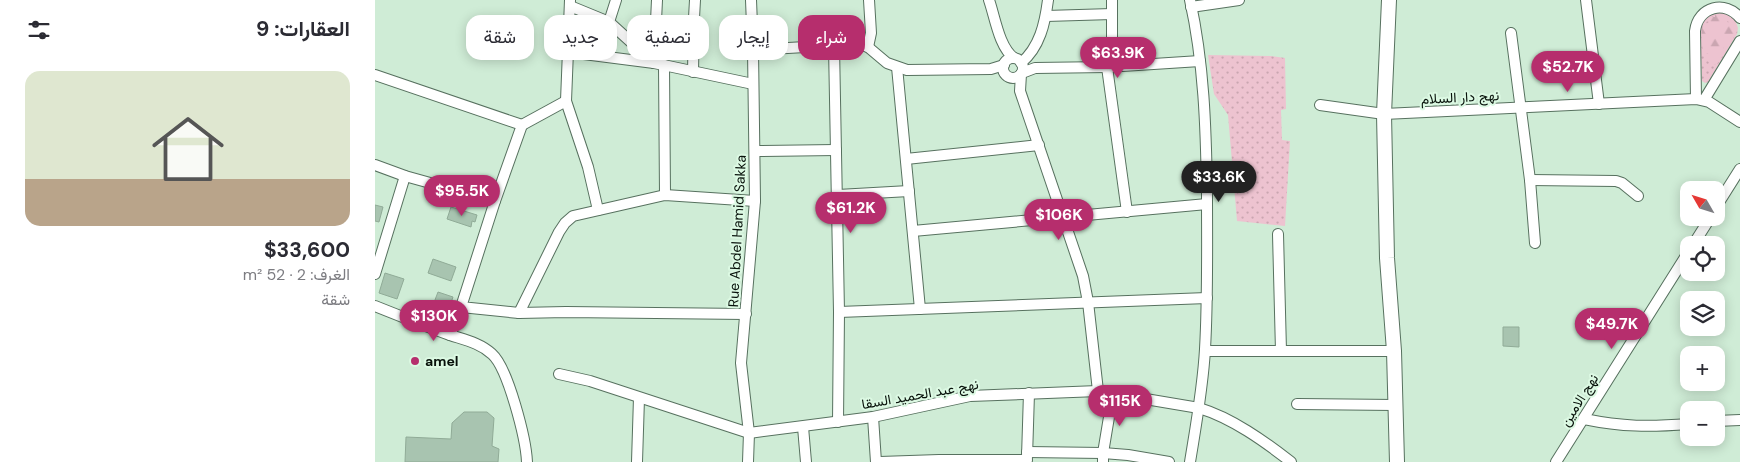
<!DOCTYPE html>
<html lang="ar">
<meta charset="utf-8">
<style>
:root{--surface:#fff;--page:#f2f2f3;--text:#2b2b33;--muted:#7c7c81;--accent:#b62e6d}
body{margin:0;font-family:"DM Sans",Vazirmatn,sans-serif;background:var(--page);color:var(--text);direction:rtl;height:100vh;display:flex;flex-direction:column;font-size:19px;white-space:nowrap}
*{box-sizing:border-box;margin:0}
p{font-size:16px;color:var(--muted)}
.icon{flex:none;width:28px;height:28px;fill:none;stroke:currentColor;stroke-width:2;stroke-linecap:round;stroke-linejoin:round}
.map{position:relative;flex:1;overflow:hidden;direction:ltr}
.details{display:flex;flex-direction:column;background:var(--surface);width:375px}
.details>*{flex:none}
.banner{position:absolute;left:15px;top:15px;width:475px;height:45px;direction:rtl;display:flex;gap:10px}
.needle{width:32px;rotate:309deg}
.fabs{position:absolute;left:1305px;top:181px;display:grid;gap:10px}
.fabs a{display:grid;place-items:center;width:45px;height:45px;border-radius:10px;background:var(--surface);box-shadow:0 2px 12px #0003;font-size:25px}
.price{position:absolute;translate:-50% -42px;padding:0 11px;border-radius:18px;background:var(--accent);color:#fff;font-size:16px;line-height:32px;filter:drop-shadow(0 1px 2px #0008)}
.price::after{content:'';position:absolute;left:50%;top:30px;width:15px;height:11px;margin-left:-8px;background:inherit;clip-path:polygon(0 0,100% 0,50% 100%)}
.price.active{background:#222;color:#fff}
ul{padding:0;list-style:none}
li{display:grid;align-content:center;gap:10px;height:265px;padding:0 25px}
li span{display:grid;place-items:center;height:155px;border-radius:15px;color:#555}
li>.icon{margin-inline-start:auto}
span .icon{width:90px;height:90px;fill:#fffc;stroke-width:1}
li b{font-size:21px}
h2{display:flex;justify-content:space-between;align-items:center;height:60px;padding:0 25px;font-size:21px}
.chip{padding:0 18px;border-radius:15px;background:var(--surface);box-shadow:0 2px 12px #0003;font-size:18px;line-height:45px}
.chip.active{background:var(--accent);color:#fff}
main{display:flex;flex:1;min-height:0}
.map>svg:first-child{display:block}
</style>
<main>
<div class="map">
<svg width="1365" height="462" viewBox="0 0 1365 462">
<defs>
<pattern id="grass-dots" width="8" height="8" patternUnits="userSpaceOnUse" patternTransform="scale(1.25)"><rect width="8" height="8" fill="#edc3d0"/><path d="M2 2h.1M6 6h.1" fill="none" stroke="#caa6b1" stroke-width="1.8" stroke-linecap="round"/></pattern>
<pattern id="forest-firs" width="22" height="20" patternUnits="userSpaceOnUse" patternTransform="scale(1.25)"><rect width="22" height="20" fill="#edc3d0"/><path d="M5 1l3.5 6h-7zM16 11l3.5 6h-7z" fill="#caa6b1"/></pattern>
</defs>
<rect width="100%" height="100%" fill="#cfecd6"/>
<g fill="url(#grass-dots)">
<path d="M1343 10 1359 17 1363 28 1362 34 1333 82 1330 83 1327 81 1325 29 1329 18Z"/>
<path d="M833 55 896 56 910 58 911 109 906 110 907 140 915 141 910 226 862 221 853 115 839 94Z"/>
</g>
<path fill="url(#forest-firs)" d="M1343 13 1352 18V22L1358 23C1362 33 1359 39 1353 46H1349L1348 55 1342 64 1336 65 1333 61 1334 54 1330 53C1326 48 1328 46 1327 41 1327 32 1324 27 1334 22L1333 19 1336 17H1340V15Z"/>
<g fill="#a8c4b0" stroke="#90ab97">
<path d="M0 205 8 207 4 222 0 221Z"/>
<path d="M76 207 102 215 100 222 97 221 96 227 72 219Z"/>
<path d="M58 259 81 267 76 281 53 273Z"/>
<path d="M10 273 29 279 22 299 4 293Z"/>
<path d="M63 292 78 297 72 314 65 316 55 313Z"/>
<path d="M1128 327H1144V347L1128 346Z"/>
<path d="M89 412H112L119 418 117 446 124 449 123 462H30L31 437 76 439 77 423Z"/>
</g>
<g fill="none" stroke-linecap="round" stroke-linejoin="round">
<g stroke="#57715f" stroke-width="12">
<g id="minor">
<path d="M195 0 191 101 213 167 223 210"/>
<path d="M614 0C620 17 624 47 639 58"/>
<path d="M737 0V66"/>
<path d="M815 0C829 63 831 128 832 193 832 245 833 297 830 349 828 387 821 425 815 462"/>
<path d="M1211 0 1224 104"/>
<path d="M195 6 234 22 279 63"/>
<path d="M816 7 864 0"/>
<path d="M671 16 737 14"/>
<path d="M234 22 241 0"/>
<path d="M1136 33 1155 180 1160 243"/>
<path d="M459 46 464 312 463 422"/>
<path d="M493 47 496 33 494 0"/>
<path d="M378 50 482 44 493 47 512 63 532 70 616 69 629 65"/>
<path d="M193 52 279 63 378 84"/>
<circle cx="638" cy="68" r="10"/>
<path d="M279 63 282 0"/>
<path d="M646 63C665 47 670 23 673 0"/>
<path d="M289 65 290 195"/>
<path d="M522 67 545 309"/>
<path d="M732 67 752 212"/>
<path d="M318 72 319 18 320 0"/>
<path d="M647 73 660 68 732 67 825 61"/>
<path d="M646 74 645 91 708 276 713 302 723 391"/>
<path d="M0 75 147 125 120 201 86 307 144 313 191 312 371 314"/>
<path d="M1321 99 1320 31C1323 6 1351 0 1365 18"/>
<path d="M1329 100 1365 41"/>
<path d="M945 105 1009 114 1321 99 1334 102 1365 122"/>
<path d="M147 125 191 101"/>
<path d="M380 151 461 150"/>
<path d="M531 159 664 145"/>
<path d="M0 165 30 176 120 201"/>
<path d="M1155 180 1241 181 1247 183 1263 196"/>
<path d="M463 195 534 191"/>
<path d="M1341 207 1365 169"/>
<path d="M538 231 832 204"/>
<path d="M903 234 906 351"/>
<path d="M1318 245 1335 218"/>
<path d="M0 274 30 176"/>
<path d="M0 306C25 316 50 326 75 335 90 340 105 343 117 354 133 368 151 439 152 462"/>
<path d="M464 312 832 298"/>
<path d="M144 313 184 232 190 223 198 216 290 195 380 201"/>
<path d="M75 335 86 307"/>
<path d="M830 351H1019"/>
<path d="M184 374 215 381 374 433 498 417 595 396 723 391 824 408C857 418 889 441 916 462"/>
<path d="M922 404 1020 405"/>
<path d="M498 417 501 462"/>
<path d="M1209 419C1248 427 1274 427 1314 424"/>
<path d="M1341 421 1365 420"/>
<path d="M428 427 431 462"/>
<path d="M652 452 728 453 753 455 794 462"/>
<path d="M652 457 654 393"/>
<path d="M262 462 264 398"/>
<path d="M373 462 374 433 366 363 380 201 378 50 376 0"/>
<path d="M505 462 564 460H652"/>
<path d="M728 462V453L738 393"/>
<path d="M1181 462 1314 251"/>
</g>
</g>
<g stroke="#57715f" stroke-width="16">
<path id="major" d="M1014 0 1009 114 1012 258 1019 351 1022 462"/>
</g>
<use href="#minor" stroke="#fff" stroke-width="10"/>
<use href="#major" stroke="#fff" stroke-width="14"/>
</g>
<circle fill="#b62e6d" stroke="#dcf9e3" stroke-width="2" cx="40" cy="361" r="5"/>
<g text-anchor="middle" dominant-baseline="central" stroke-width="4" stroke-linejoin="round" paint-order="stroke">
<g font-size="14" fill="#08120b" stroke="#dcf9e3">
<text transform="translate(1085 97) rotate(-3)">نهج دار السلام</text>
<text transform="translate(362 231) rotate(-87)">Rue Abdel Hamid Sakka</text>
<text transform="translate(545 394) rotate(-10)">نهج عبد الحميد السقا</text>
<text transform="translate(1204 400) rotate(-58)">نهج الامين</text>
</g>
<g font-size="14" font-weight="bold" fill="#08120b" stroke="#dcf9e3" text-anchor="start">
<text x="50" y="361">amel</text>
</g>
</g>
</svg>
<div class="fabs">
<a><svg class="needle" viewBox="-14 -14 28 28"><path d="M0-13l5 13h-10z" fill="#e53935"/><path d="M0 13l5-13h-10z" fill="#7c7c81"/></svg></a>
<a><svg class="icon" aria-label="locate" viewBox="0 0 24 24"><circle cx="12" cy="12" r="6"/><path d="M12 2v4M12 18v4M2 12h4M18 12h4"/></svg></a>
<a><svg class="icon" aria-label="layers" viewBox="0 0 24 24"><path d="M12 4l9 5-9 5-9-5zM3 14l9 5 9-5"/></svg></a>
<a>+</a>
<a>−</a>
</div>
<b class="price" style="left:743px;top:79px">$63.9K</b>
<b class="price" style="left:1193px;top:93px">$52.7K</b>
<b class="price active" style="left:844px;top:203px">$33.6K</b>
<b class="price" style="left:87px;top:217px">$95.5K</b>
<b class="price" style="left:476px;top:234px">$61.2K</b>
<b class="price" style="left:684px;top:241px">$106K</b>
<b class="price" style="left:59px;top:342px">$130K</b>
<b class="price" style="left:1237px;top:350px">$49.7K</b>
<b class="price" style="left:745px;top:427px">$115K</b>
<div class="banner">
<a class="chip active">شراء</a>
<a class="chip">إيجار</a>
<a class="chip">تصفية</a>
<a class="chip">جديد</a>
<a class="chip">شقة</a>
</div>
</div>
<section class="details">
<h2>العقارات: 9<svg class="icon" aria-label="filters" viewBox="0 0 24 24"><path d="M4 7h16M4 17h16"/><circle cx="9" cy="7" r="2"/><circle cx="15" cy="17" r="2"/></svg></h2>
<ul>
<li><span style="background:linear-gradient(#dfe7d0 70%,#b9a48a 0)"><svg class="icon" aria-label="home" viewBox="0 0 24 24"><path d="M3 11l9-7 9 7M6 9v11h12V9"/></svg></span><div><b>$33,600</b><p>الغرف: 2 · 52 m²</p><p>شقة</p></div></li>
</ul>
</section>
</main>
